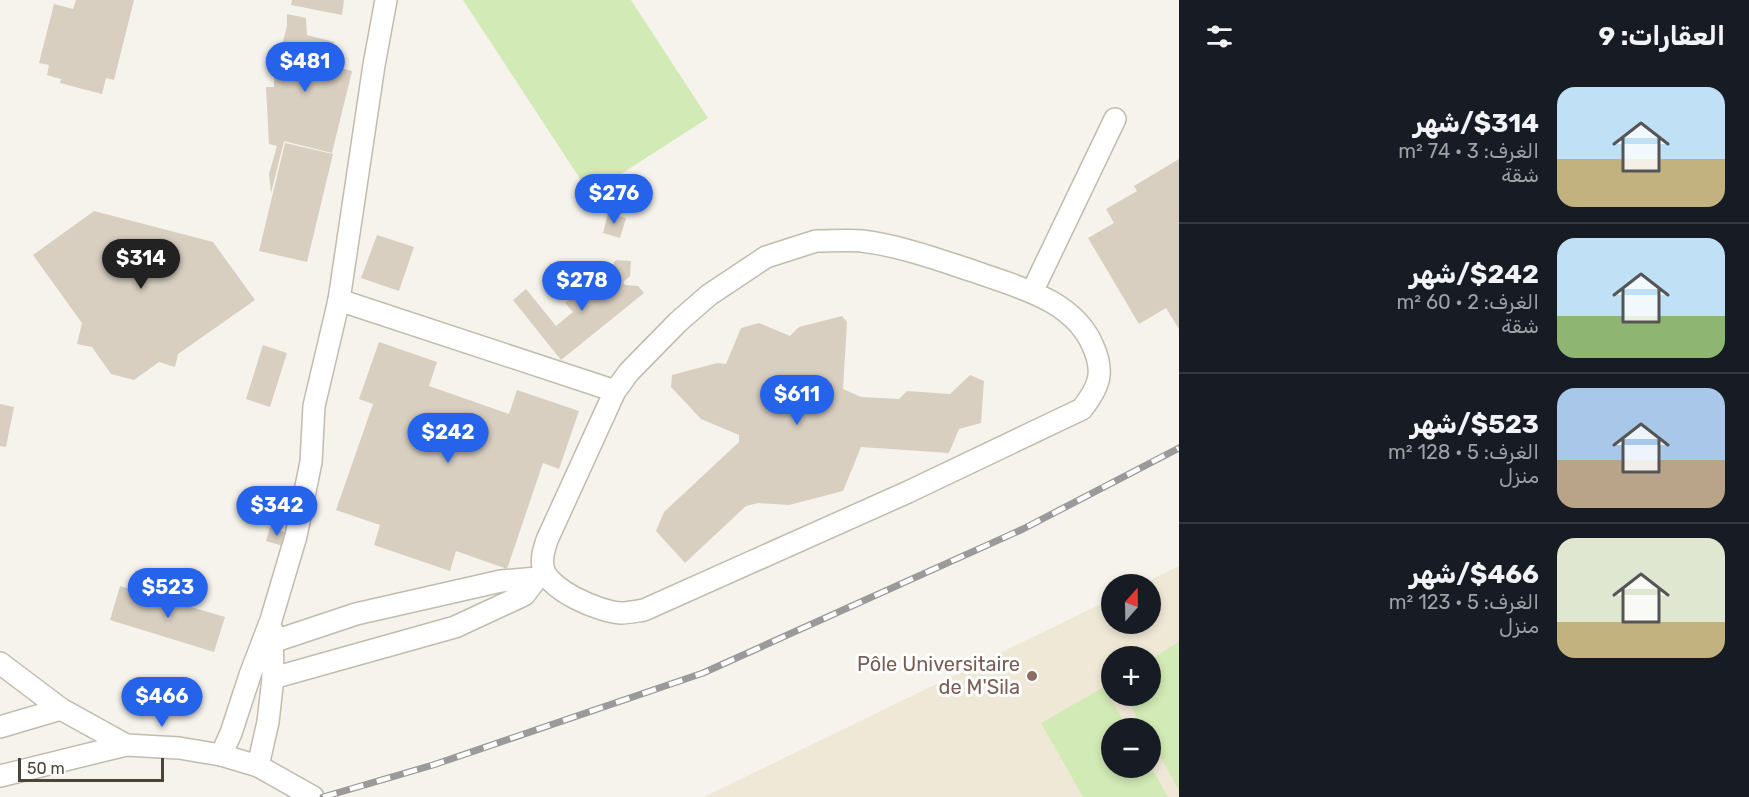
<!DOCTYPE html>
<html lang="ar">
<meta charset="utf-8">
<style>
:root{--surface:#171b24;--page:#242831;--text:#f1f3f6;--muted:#9ea1a6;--line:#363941;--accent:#2563eb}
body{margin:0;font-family:Rubik,Vazirmatn,sans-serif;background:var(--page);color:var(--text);direction:rtl;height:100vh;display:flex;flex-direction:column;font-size:22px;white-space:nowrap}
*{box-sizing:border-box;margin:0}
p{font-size:20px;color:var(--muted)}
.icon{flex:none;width:33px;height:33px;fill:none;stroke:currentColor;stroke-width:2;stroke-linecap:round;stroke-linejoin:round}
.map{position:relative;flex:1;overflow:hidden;direction:ltr}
.drawer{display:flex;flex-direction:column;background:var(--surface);width:570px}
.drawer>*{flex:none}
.needle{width:39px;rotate:20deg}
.controls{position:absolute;left:1101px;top:574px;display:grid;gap:12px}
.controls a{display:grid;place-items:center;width:60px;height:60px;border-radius:50%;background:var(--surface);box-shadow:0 3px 9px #0003;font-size:30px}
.scale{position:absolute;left:18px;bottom:15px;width:146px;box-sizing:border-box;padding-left:6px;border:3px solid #4b4439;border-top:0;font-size:16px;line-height:21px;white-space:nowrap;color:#4b4439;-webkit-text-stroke:4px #fff;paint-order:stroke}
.price{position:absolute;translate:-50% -51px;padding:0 14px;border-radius:21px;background:var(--accent);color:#fff;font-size:20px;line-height:39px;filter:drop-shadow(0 2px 3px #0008)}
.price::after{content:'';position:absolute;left:50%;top:36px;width:18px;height:14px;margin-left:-9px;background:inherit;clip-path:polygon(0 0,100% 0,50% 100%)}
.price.active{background:#222;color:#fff}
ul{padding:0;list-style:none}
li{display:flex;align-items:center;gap:18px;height:150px;padding:0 24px}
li+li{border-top:2px solid var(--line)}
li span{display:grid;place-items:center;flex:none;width:168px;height:120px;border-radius:18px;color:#555}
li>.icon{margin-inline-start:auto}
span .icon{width:72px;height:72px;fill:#fffc;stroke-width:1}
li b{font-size:26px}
h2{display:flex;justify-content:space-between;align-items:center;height:72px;padding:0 24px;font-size:26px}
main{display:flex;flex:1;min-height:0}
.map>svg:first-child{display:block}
</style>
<main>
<section class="drawer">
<h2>العقارات: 9<svg class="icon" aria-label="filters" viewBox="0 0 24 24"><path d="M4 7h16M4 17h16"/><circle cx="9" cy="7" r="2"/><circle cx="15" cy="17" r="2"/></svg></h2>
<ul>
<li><span style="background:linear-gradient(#bfe0f5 60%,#c2b280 0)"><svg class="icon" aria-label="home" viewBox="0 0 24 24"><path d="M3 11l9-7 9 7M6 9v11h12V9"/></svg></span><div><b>$314/شهر</b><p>الغرف: 3 · 74 m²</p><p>شقة</p></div></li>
<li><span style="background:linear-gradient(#bfe0f5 65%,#8fb573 0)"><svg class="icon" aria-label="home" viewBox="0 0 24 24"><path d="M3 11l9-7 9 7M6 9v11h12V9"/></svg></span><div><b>$242/شهر</b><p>الغرف: 2 · 60 m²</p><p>شقة</p></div></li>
<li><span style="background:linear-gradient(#a9c7e8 60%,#b9a48a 0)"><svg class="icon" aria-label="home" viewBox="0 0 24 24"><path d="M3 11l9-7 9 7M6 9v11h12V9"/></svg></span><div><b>$523/شهر</b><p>الغرف: 5 · 128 m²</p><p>منزل</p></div></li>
<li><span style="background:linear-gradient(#dfe7d0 70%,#c2b280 0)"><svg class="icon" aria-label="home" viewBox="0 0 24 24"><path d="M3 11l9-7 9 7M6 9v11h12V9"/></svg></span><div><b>$466/شهر</b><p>الغرف: 5 · 123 m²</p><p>منزل</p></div></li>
</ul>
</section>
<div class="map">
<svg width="1179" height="797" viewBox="0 0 1179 797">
<rect width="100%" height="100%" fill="#f6f3ec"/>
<path fill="#efe8d6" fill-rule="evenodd" d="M1179 566V797H704L1111 599 1112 624H1150V585H1140ZM1112 657H1150V696H1112ZM1112 729H1150V768H1112Z"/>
<g fill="#d2eab5">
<path d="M463 0H631L708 118 590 194Z"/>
<path d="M1179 642V790L1151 741 1150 729H1144L1125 696H1150L1151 659Z"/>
<path d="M1104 687 1128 729H1112V768L1151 767 1168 797H1083L1041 723Z"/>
</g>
<g fill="#d8cfc1">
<path d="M76 0H134L114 80 106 78 102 94 60 83 61 79 47 75 49 65 39 63 54 4 73 9Z"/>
<path d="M292 0H344L342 15 291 5Z"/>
<path d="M287 14 306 18 307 35 334 42 328 67H336L352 71 332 153 284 141 271 193 269 174 277 146 269 144 266 87H274V75L287 26Z"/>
<path d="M285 143 333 154 307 262 259 251Z"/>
<path d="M1179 159V329L1166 308 1139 324 1088 238 1114 223 1106 209 1137 191 1134 186Z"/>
<path d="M94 211 213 242 255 300 178 354 175 367 159 362 134 380 111 374 92 347 77 344 82 323 33 255Z"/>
<path d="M608 213 626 218 620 238 603 233Z"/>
<path d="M377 235 414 247 399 291 361 278Z"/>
<path d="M616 260 631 261 630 276 623 282 625 285 638 286 644 293 561 360 513 300 526 289 556 326 573 312 565 303 576 294 606 296V285L601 278 613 279 614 262Z"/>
<path d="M842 316 847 322 843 389 861 397 899 399 907 391 950 394 970 375 984 381 981 423 959 429 949 453 861 447 843 491 789 505 758 503 746 506 685 563 656 531 664 512 739 442V435L701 419 671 387 672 375 717 363 726 364 741 328 759 323 790 336 799 327Z"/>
<path d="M379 342 437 362 429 386 509 414 517 390 579 411 559 469 543 463 507 569 456 551 450 571 374 545 380 525 336 510 373 404 359 399Z"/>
<path d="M263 345 287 353 270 407 246 399Z"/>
<path d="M0 404 14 407 6 447 0 446Z"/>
<path d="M281 486 293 489 289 505 276 502Z"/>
<path d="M270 527 288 533 283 546 266 541Z"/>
<path d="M120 586 225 617 214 652 110 620Z"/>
</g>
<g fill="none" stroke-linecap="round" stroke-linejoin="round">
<g stroke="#c2bbae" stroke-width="24">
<g id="minor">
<path d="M816 241C831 241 847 240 862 241 901 246 936 259 973 271 1017 287 1073 299 1093 346 1105 373 1099 387 1082 409L908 492 644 610C637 611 628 613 621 613 600 612 547 590 543 567 541 558 544 549 547 540L615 391 629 372 678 322 709 295 766 257Z"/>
<path d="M1032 292 1115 119"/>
<path d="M339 300 615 391"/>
<path d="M272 642 356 614 501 581 537 578 545 575"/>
<path d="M0 663 61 709 126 745"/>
<path d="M273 678 455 627 524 595 537 578"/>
<path d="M0 727 61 709"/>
<path d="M221 755 231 733 250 675 271 620 296 536 311 462 314 406 339 300 374 65 386 0"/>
<path d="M258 766 268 722 273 678 272 630"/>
<path d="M0 776 126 745 179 748 221 755 258 766 313 797"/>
</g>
</g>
<use href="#minor" stroke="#fff" stroke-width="21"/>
<g stroke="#9a9a9a" stroke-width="7">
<path id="rail" d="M323 797 433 765 703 673 1023 529 1179 448"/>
</g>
<use href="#rail" stroke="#fff" stroke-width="4.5" stroke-dasharray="14" stroke-linecap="butt"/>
</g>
<circle fill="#8d6e63" stroke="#fff" stroke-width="2" cx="1032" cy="676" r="6"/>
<g text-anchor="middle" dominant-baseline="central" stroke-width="6" stroke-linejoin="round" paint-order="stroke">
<g font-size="20" fill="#785e54" stroke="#fff" text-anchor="end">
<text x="1020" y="664">Pôle Universitaire<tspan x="1020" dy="23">de M'Sila</tspan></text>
</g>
</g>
</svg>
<div class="controls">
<a><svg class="needle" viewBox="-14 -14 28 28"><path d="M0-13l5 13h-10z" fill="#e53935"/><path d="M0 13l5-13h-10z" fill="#9ea1a6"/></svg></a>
<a>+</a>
<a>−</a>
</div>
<div class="scale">50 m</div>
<b class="price" style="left:305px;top:93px">$481</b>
<b class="price" style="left:614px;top:225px">$276</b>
<b class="price active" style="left:141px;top:290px">$314</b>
<b class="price" style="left:582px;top:312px">$278</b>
<b class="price" style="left:797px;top:426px">$611</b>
<b class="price" style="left:448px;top:464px">$242</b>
<b class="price" style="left:277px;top:537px">$342</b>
<b class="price" style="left:168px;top:619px">$523</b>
<b class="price" style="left:162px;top:728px">$466</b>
</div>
</main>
